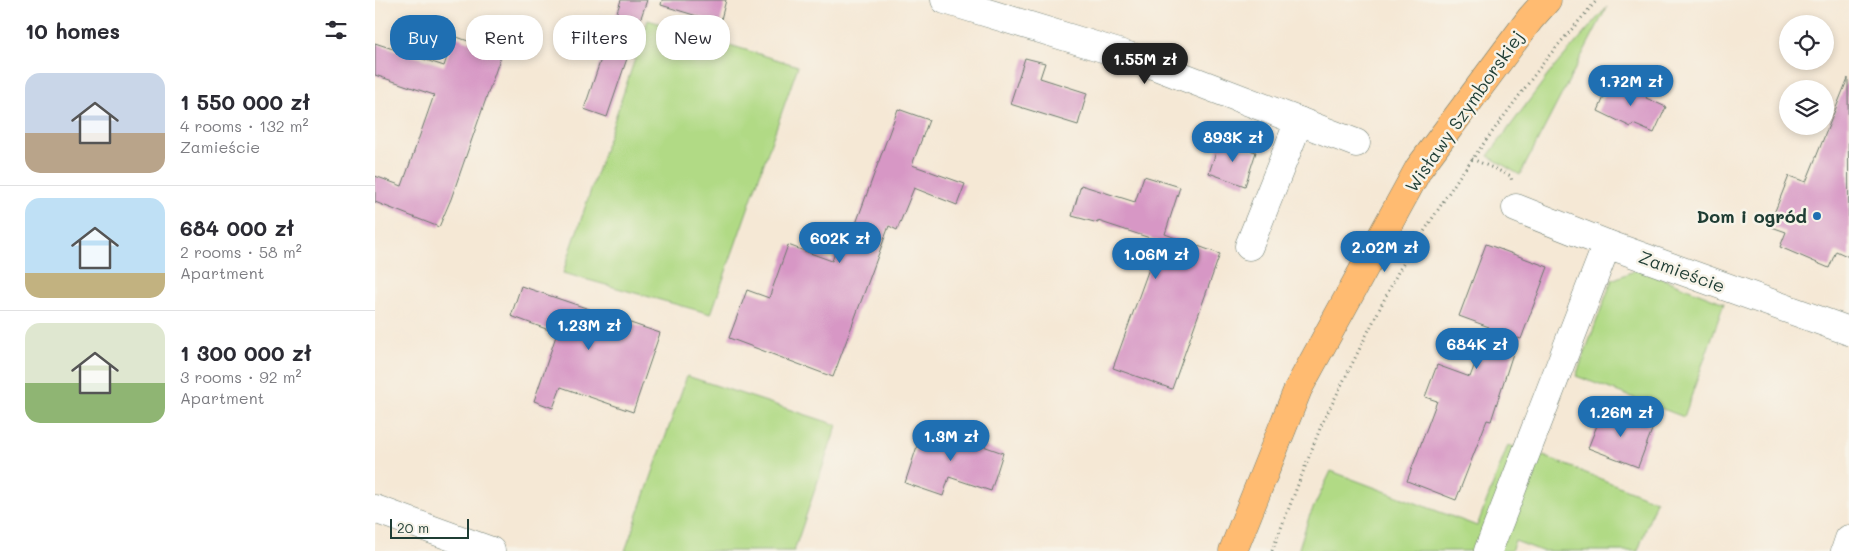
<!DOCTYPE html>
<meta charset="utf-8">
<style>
:root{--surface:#fff;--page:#f7f7f7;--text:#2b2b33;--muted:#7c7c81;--line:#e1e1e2;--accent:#1f6fb2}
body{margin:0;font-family:Mali,sans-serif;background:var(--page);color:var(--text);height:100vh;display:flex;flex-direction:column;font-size:19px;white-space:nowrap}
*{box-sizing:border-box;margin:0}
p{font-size:16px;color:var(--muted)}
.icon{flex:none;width:28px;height:28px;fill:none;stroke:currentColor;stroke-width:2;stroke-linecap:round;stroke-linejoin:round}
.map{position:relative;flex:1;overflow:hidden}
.sheet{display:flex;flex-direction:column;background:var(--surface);width:375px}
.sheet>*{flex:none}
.banner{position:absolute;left:15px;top:15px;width:475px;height:45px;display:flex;gap:10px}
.tools{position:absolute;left:1404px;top:15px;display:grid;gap:10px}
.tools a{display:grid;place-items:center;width:55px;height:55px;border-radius:50%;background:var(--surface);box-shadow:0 2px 8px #0003;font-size:25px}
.scale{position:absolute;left:15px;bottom:12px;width:79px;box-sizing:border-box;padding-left:5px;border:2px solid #1f3d34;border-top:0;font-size:14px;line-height:18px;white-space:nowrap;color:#1f3d34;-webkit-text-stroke:4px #f7f3e8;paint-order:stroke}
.price{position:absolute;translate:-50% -42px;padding:0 11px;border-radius:18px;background:var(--accent);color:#fff;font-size:16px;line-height:32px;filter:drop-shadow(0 1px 2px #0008)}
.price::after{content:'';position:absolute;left:50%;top:30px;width:15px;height:11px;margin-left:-8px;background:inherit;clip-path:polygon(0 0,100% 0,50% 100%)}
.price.current{background:#222;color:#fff}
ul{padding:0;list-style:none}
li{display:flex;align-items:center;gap:15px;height:125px;padding:0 25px}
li+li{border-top:1px solid var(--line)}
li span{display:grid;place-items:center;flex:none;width:140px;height:100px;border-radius:15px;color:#555}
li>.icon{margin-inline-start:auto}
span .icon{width:60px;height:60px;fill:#fffc;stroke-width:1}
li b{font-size:21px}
h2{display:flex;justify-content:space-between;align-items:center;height:60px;padding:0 25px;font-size:21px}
.pill{padding:0 18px;border-radius:20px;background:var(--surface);box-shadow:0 2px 8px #0003;font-size:18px;line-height:45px}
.pill.current{background:var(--accent);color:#fff}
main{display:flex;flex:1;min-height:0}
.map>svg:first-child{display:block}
</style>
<main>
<section class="sheet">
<h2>10 homes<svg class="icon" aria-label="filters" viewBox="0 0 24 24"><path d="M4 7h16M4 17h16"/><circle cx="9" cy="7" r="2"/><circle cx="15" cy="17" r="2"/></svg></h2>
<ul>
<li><span style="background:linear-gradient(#c9d6e8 60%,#b9a48a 0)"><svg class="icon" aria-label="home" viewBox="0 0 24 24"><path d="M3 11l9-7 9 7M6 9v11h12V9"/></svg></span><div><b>1 550 000 zł</b><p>4 rooms · 132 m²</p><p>Zamieście</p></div></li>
<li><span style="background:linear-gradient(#bfe0f5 75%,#c2b280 0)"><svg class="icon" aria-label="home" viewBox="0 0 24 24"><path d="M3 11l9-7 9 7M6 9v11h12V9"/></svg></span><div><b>684 000 zł</b><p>2 rooms · 58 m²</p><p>Apartment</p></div></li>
<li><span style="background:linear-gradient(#dfe7d0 60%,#8fb573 0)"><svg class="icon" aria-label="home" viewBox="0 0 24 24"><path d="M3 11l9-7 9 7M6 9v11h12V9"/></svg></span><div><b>1 300 000 zł</b><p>3 rooms · 92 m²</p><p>Apartment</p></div></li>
</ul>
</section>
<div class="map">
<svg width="1474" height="551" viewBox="0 0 1474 551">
<rect width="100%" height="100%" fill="#f7f3e8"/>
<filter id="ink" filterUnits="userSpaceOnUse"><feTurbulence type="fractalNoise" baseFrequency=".02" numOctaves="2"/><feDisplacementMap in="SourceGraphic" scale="10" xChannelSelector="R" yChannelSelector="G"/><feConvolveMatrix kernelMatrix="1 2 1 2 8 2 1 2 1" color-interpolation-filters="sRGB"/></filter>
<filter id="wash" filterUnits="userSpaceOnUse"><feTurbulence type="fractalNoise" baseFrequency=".0096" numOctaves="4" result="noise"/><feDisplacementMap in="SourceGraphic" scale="20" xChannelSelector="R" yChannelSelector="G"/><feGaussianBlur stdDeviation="1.12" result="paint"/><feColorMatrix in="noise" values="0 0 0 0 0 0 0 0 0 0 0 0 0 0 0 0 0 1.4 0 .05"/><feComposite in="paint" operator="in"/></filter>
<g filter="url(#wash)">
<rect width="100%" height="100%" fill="#f5e8d5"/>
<g fill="#b1da85" stroke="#688c5c">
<path d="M1232 7 1145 175 1113 156 1176 71Z"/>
<path d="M273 20 423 66 336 314 188 273Z"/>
<path d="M1263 269 1349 303 1309 417 1201 376 1237 280Z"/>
<path d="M312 376 462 425 419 551H250Z"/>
<path d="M1133 445 1171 457 1281 501 1263 551H1167L1140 541 1136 551H923L934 517 956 471 1102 526Z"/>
</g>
<g id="blocks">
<g fill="#d797c5">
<path d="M246 0H272L232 117 209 109Z"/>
<path d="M287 0H351L345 23 286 5Z"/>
<path d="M79 36 127 53 76 199 64 227 0 202V176L27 186 59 95 0 75V43L69 66Z"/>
<path d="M650 58 670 63 665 78 712 93 703 125 635 104Z"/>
<path d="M1237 78 1273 94 1271 98 1291 107 1279 133 1258 124 1256 127 1223 111Z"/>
<path d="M1473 78 1474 257 1461 251 1454 268 1405 247 1411 232 1394 226 1414 176 1431 182Z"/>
<path d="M523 109 554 120 537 165 590 184 582 205 539 188 522 230 514 226 458 377 354 338 372 290 394 298 413 245 457 261 463 245 472 248Z"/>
<path d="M845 140 881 152 870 186 834 173Z"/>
<path d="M769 176 805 187 790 234 845 254 797 389 738 368 784 241 723 221V223L697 216 706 185 760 202Z"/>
<path d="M1111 244 1173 267 1146 339 1143 338 1116 421 1112 420 1081 500 1032 481 1062 401 1050 397 1062 365 1095 377 1114 327 1084 316Z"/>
<path d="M146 286 285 333 258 412 186 387 178 408 159 401 182 333 136 316Z"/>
<path d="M1229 408 1278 427 1263 467 1213 448Z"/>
<path d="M549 425 628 453 616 491 574 477 568 496 530 483Z"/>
</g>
</g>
</g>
<g filter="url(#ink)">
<use href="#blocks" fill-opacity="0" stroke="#6a796c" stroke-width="1"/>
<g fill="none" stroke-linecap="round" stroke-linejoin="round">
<g stroke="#6a796c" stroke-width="29">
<g id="minor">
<path d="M570 0 757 57 981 143"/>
<path d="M1141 208 1232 244 1474 331"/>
<path d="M874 246 924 121"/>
<path d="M0 509 116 551"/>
<path d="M1113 551 1232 244"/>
<path d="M1470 551 1474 539"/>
</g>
</g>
<g stroke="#6a796c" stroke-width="29">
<path id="major" d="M858 551 923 389 1044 168 1155 19 1172 0"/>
</g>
<g stroke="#6a796c" stroke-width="3" stroke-dasharray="1 4" stroke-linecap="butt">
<path d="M1097 159 1136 176 1137 183"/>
<path d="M897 551 946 426 1023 272 1084 177 1172 58 1222 0"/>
</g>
<use href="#minor" stroke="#fff" stroke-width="28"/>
<use href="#major" stroke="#ffbb71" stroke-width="28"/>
</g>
</g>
<circle fill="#1f6fb2" stroke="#f7f3e8" stroke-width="2" cx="1442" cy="216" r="5"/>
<g text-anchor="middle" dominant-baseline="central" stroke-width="5" stroke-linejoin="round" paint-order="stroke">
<g font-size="18" fill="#1f3d34" stroke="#f7f3e8">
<text transform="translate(1089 111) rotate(-55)">Wisławy Szymborskiej</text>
<text transform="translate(1307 271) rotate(20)">Zamieście</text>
</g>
<g font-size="18" font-weight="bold" fill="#1f3d34" stroke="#f7f3e8" text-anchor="end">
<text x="1432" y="216">Dom i ogród</text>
</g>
</g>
</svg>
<div class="tools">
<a><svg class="icon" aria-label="locate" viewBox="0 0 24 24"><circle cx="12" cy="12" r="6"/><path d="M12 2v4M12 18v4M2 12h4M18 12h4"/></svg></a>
<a><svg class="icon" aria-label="layers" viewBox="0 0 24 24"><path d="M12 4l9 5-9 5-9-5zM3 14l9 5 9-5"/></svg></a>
</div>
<div class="scale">20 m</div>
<b class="price current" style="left:770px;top:85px">1.55M zł</b>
<b class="price" style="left:1256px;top:107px">1.72M zł</b>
<b class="price" style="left:858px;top:163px">893K zł</b>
<b class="price" style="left:465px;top:264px">602K zł</b>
<b class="price" style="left:1010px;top:273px">2.02M zł</b>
<b class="price" style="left:781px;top:280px">1.06M zł</b>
<b class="price" style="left:214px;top:351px">1.23M zł</b>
<b class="price" style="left:1102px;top:370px">684K zł</b>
<b class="price" style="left:1246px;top:438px">1.26M zł</b>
<b class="price" style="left:576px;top:462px">1.3M zł</b>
<div class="banner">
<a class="pill current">Buy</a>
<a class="pill">Rent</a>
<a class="pill">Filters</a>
<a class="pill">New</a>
</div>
</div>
</main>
